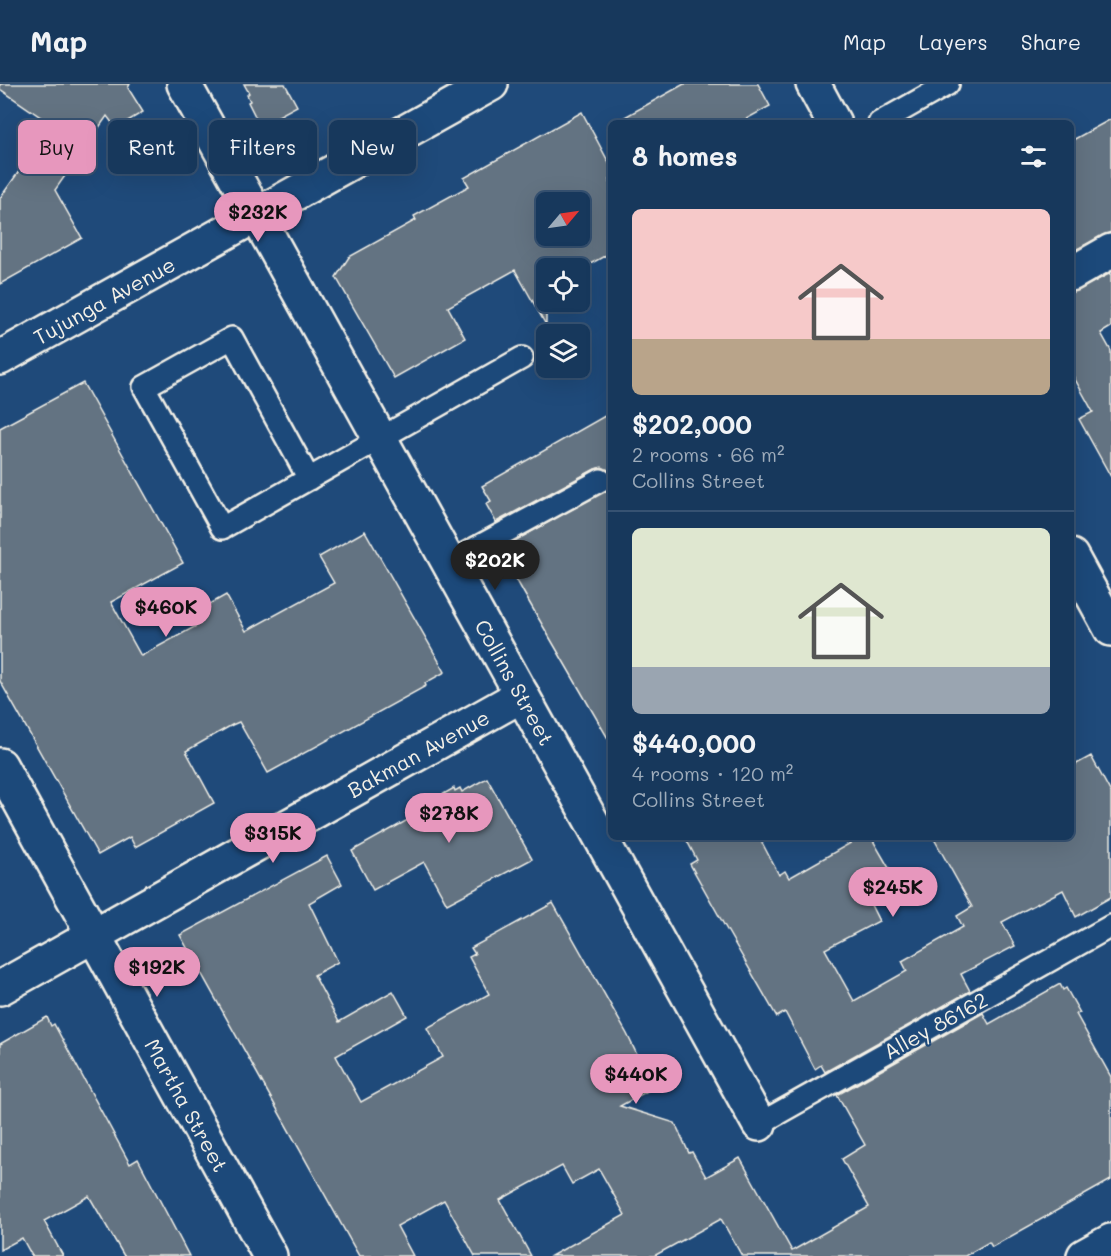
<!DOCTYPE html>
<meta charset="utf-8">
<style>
:root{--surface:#17385c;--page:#203f62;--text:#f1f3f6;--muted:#9eacbb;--line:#365272;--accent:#e797bd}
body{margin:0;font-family:Mali,sans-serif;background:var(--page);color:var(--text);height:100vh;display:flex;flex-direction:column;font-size:22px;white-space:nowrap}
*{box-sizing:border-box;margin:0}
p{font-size:20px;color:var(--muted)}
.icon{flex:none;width:33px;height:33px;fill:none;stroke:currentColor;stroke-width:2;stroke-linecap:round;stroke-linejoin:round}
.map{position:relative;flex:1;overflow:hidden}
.panel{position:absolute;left:608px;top:36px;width:466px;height:720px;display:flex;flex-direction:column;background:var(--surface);border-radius:9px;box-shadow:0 6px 24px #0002,0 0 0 2px var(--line)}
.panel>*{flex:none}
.top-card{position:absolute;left:18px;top:36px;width:500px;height:54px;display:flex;gap:12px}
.needle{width:39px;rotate:61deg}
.tools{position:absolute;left:536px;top:108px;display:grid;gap:12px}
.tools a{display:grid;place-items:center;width:54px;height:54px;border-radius:9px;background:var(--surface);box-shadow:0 6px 24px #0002,0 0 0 2px var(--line);font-size:30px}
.price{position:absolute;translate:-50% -51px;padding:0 14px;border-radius:21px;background:var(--accent);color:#111;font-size:20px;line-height:39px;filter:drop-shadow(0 2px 3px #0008)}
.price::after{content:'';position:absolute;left:50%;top:36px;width:18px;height:14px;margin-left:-9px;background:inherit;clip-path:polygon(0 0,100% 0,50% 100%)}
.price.on{background:#222;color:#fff}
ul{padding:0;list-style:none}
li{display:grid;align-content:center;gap:12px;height:318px;padding:0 24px}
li+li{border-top:2px solid var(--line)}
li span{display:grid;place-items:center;height:186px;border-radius:9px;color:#555}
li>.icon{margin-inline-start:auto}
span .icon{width:108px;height:108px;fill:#fffc;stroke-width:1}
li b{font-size:26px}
h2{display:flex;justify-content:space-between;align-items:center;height:72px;padding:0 24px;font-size:26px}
.chip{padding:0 21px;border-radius:9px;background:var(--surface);box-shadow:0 6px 24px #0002,0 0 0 2px var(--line);font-size:21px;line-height:54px}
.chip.on{background:var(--accent);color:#111}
header{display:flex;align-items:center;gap:36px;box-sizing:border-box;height:84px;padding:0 30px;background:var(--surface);border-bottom:2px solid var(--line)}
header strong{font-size:28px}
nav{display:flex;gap:33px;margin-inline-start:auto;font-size:21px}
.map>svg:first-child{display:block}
</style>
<header>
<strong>Map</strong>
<nav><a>Map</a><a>Layers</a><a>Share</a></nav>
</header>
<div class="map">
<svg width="1111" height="1172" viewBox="0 0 1111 1172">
<rect width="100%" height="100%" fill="#1f4a7a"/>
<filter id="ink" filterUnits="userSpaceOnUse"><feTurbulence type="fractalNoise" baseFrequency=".0167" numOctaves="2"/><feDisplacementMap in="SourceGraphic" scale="12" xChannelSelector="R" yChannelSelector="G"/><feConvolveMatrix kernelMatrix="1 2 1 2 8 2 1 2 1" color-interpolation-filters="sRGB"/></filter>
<g filter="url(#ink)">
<g fill="#637382" stroke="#f4f1e8" stroke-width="1.5" fill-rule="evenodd">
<path d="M0 0H130L128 4 143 28 116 44 107 32 55 106 82 154 0 200V114L52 41 0 5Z"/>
<path d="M244 0H285L297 22 260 42 248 18 250 17 247 11 249 9Z"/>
<path d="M684 0H758L770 22 739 39H614Z"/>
<path d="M582 28 610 81V169L583 184H546V241L515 186 448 223 465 254 394 294 336 193 349 173 416 136 414 132 469 102 464 94ZM546 118H579V152H546Z"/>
<path d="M1111 35V148L1071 168V57Z"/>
<path d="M1111 189V243L1101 249 1111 267V393L1079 335 1093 328 1071 288V209Z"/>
<path d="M83 299 183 479 111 518 141 572 200 540 194 529 226 511 246 547 334 499 319 473 365 447 445 588 425 599 426 602 268 689 239 638 232 641 186 667 214 719 135 763 130 753 98 771 0 597V344Z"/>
<path d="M610 329V388L602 383 595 385 496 438 486 420 491 417 482 402Z"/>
<path d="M610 404V658L525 511 510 484 513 482 506 470 512 466 509 460Z"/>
<path d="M1091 672 1111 709V813L1076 833 1063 806 1002 838 1015 862 961 890 970 907 825 988 821 981 815 985 785 928 777 933 723 839 690 780 697 776 685 753H759L779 791 785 787 789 794 861 753H871L889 784 861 801 879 837 825 865 854 917 907 887 902 877 963 843 957 832 972 823 933 753H1071V683Z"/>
<path d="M487 694 532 775 447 820 424 778 373 806 352 767 424 727 426 720 454 704 455 707 460 704 462 708Z"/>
<path d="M327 772 342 800 309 819 338 878 314 891 339 938 393 907 407 932 336 972 361 1018 443 973 427 944 489 910 469 873 475 870 471 864 553 819 627 950 653 1004 620 1022 675 1039 689 1069 692 1068 706 1093 740 1074 792 1167 869 1123 842 1075 865 1061 837 1011 983 929 989 940 1060 900 1063 906 1066 904 1080 929 1076 930 1111 993V1096L992 1163 989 1158 965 1172H742L721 1135 654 1172H551L625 1131 599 1085 572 1100 562 1082 500 1116 531 1172H475L444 1116 397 1142 413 1172H359L180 851Z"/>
<path d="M47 933 51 942 54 940 130 1080 138 1075 189 1172H124L89 1112 44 1137 63 1172H32L22 1154 0 1166V960Z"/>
</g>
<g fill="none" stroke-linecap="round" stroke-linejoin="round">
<g stroke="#f4f1e8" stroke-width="26">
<g id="service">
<path d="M879 39 948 0"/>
<path d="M309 395 232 254 144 303 222 444 522 274"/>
<path d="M450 478 601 396"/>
<path d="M759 1040 1111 842"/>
</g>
</g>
<g stroke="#f4f1e8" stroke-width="38">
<g id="minor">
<path d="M184 0 759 1040"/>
<path d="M813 0 834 39"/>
<path d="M1071 190 1111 167"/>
<path d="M1071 472 1111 545"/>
<path d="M0 681 270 1172"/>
<path d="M0 904 522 611"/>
<path d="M1084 1172 1111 1157"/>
</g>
</g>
<g stroke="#f4f1e8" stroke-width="38">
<path id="tertiary" d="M0 274 491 0"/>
</g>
<use href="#service" stroke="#1f4a7a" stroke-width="21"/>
<use href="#minor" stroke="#1f4a7a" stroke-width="33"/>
<use href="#tertiary" stroke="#1f4a7a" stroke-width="33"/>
</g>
</g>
<g text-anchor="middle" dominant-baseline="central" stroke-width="4.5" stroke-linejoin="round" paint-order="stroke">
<g font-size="21" fill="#f4f1e8" stroke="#1f4a7a">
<text transform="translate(104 216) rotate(-29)">Tujunga Avenue</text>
<text transform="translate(515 598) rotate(61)">Collins Street</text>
<text transform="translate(418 669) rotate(-29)">Bakman Avenue</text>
<text transform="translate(935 941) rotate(-29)">Alley 86162</text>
<text transform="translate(187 1021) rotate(61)">Martha Street</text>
</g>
</g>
</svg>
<div class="tools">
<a><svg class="needle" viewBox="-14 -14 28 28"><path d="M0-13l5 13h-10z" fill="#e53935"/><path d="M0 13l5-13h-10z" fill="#9eacbb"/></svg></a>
<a><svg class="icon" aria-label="locate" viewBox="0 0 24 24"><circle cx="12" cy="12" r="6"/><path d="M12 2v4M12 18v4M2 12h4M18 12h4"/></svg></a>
<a><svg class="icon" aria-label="layers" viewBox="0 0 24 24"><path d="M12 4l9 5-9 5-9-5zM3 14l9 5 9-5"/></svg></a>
</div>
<b class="price" style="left:258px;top:159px">$232K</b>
<b class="price on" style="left:495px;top:507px">$202K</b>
<b class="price" style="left:166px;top:554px">$460K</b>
<b class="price" style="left:449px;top:760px">$278K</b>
<b class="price" style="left:273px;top:780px">$315K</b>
<b class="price" style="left:893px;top:834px">$245K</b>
<b class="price" style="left:157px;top:914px">$192K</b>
<b class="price" style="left:636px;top:1021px">$440K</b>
<div class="top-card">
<a class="chip on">Buy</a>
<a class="chip">Rent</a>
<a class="chip">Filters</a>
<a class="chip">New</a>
</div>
<section class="panel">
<h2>8 homes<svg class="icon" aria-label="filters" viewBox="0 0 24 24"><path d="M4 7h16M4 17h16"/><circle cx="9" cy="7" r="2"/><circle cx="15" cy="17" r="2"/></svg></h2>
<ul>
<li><span style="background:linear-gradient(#f6c9c9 70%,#b9a48a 0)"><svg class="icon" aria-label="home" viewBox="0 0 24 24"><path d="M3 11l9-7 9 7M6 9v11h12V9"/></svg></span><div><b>$202,000</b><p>2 rooms · 66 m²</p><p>Collins Street</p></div></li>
<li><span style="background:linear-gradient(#dfe7d0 75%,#9aa5b1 0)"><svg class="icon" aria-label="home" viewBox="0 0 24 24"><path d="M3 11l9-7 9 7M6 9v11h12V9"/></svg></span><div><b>$440,000</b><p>4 rooms · 120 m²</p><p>Collins Street</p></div></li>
</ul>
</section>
</div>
